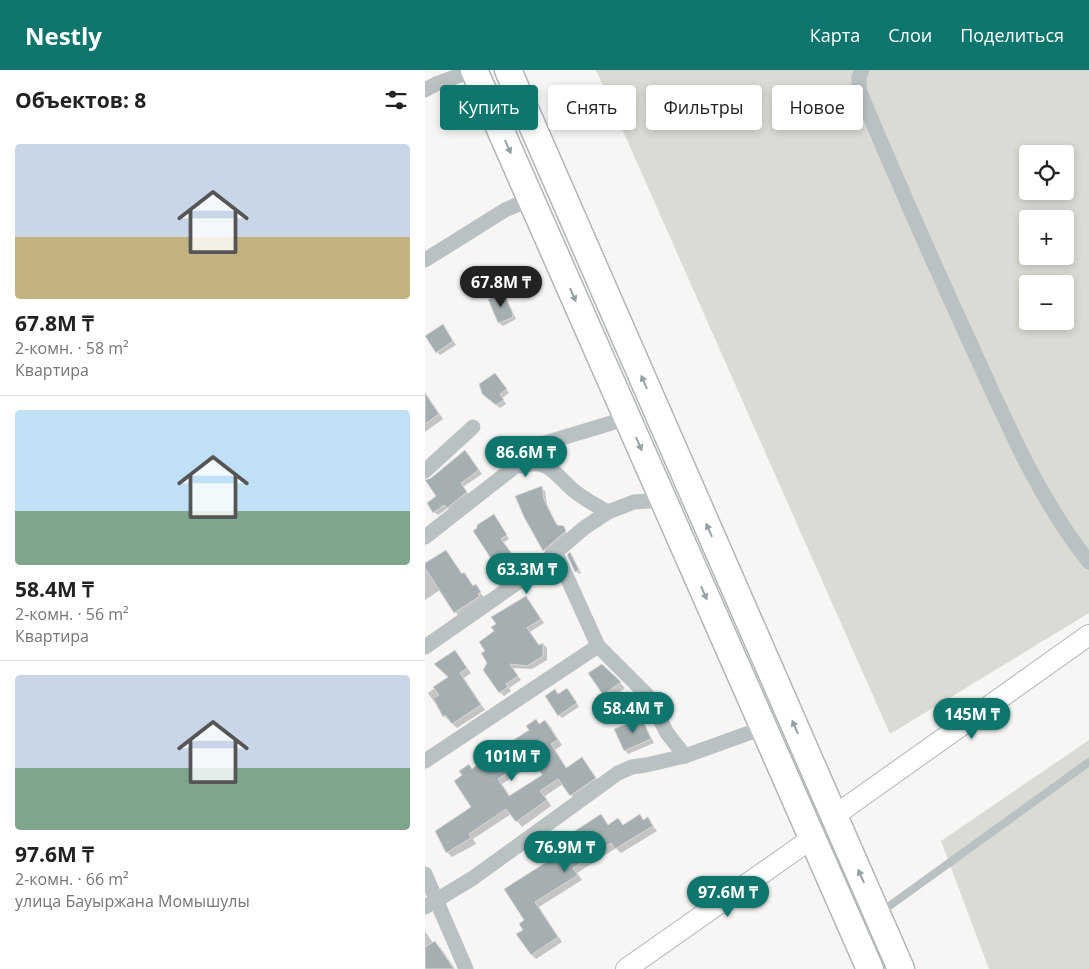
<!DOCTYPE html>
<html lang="ru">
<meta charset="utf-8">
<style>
:root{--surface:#fff;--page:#f2f2f2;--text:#222;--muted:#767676;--line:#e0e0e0;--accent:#0f766e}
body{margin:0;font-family:"Open Sans",sans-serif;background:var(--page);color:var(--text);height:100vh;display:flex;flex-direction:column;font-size:19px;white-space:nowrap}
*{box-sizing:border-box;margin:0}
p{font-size:16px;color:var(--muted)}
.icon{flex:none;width:28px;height:28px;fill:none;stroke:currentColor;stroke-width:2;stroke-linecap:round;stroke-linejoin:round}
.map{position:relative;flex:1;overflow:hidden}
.drawer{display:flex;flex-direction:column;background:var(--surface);width:425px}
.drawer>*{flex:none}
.hud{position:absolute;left:15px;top:15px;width:475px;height:45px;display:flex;gap:10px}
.fabs{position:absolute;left:594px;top:75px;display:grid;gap:10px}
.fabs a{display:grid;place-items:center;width:55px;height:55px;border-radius:5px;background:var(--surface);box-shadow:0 2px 8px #0003;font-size:25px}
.price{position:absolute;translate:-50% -42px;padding:0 11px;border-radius:18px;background:var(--accent);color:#fff;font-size:16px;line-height:32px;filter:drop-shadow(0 1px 2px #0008)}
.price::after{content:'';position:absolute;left:50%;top:30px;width:15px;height:11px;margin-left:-8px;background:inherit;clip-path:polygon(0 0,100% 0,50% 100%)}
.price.selected{background:#222;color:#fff}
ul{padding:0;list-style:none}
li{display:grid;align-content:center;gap:10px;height:265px;padding:0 15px}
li+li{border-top:1px solid var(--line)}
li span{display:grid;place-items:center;height:155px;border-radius:5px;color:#555}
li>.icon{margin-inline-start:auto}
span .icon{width:90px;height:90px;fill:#fffc;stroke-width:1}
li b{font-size:21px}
h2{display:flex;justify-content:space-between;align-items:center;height:60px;padding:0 15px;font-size:21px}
.tag{padding:0 18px;border-radius:5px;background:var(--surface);box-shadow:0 2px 8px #0003;font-size:18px;line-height:45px}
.tag.selected{background:var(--accent);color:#fff}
header{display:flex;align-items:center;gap:30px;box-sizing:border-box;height:70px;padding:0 25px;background:var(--accent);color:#fff}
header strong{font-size:24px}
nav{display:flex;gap:28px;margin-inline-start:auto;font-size:18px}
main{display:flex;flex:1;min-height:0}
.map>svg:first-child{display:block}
</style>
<header>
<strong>Nestly</strong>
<nav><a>Карта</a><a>Слои</a><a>Поделиться</a></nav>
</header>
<main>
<section class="drawer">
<h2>Объектов: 8<svg class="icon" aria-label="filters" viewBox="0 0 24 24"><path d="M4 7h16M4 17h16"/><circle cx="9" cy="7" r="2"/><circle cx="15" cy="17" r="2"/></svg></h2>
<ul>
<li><span style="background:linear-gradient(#c9d6e8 60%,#c2b280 0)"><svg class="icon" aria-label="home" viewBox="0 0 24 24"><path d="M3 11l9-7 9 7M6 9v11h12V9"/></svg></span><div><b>67.8M ₸</b><p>2-комн. · 58 m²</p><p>Квартира</p></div></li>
<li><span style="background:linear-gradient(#bfe0f5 65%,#7fa58c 0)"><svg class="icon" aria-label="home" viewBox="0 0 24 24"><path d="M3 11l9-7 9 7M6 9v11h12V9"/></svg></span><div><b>58.4M ₸</b><p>2-комн. · 56 m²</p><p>Квартира</p></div></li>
<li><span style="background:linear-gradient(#c9d6e8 60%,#7fa58c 0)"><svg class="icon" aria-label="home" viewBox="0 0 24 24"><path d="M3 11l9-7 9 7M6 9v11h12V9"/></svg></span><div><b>97.6M ₸</b><p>2-комн. · 66 m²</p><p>улица Бауыржана Момышулы</p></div></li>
</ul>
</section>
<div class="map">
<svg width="664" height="899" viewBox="0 0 664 899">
<rect width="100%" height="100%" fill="#f7f6f5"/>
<g fill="#d9dbd4" fill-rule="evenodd">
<path d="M171 0H664V543L465 664ZM602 84H640V121H602ZM602 149H640V186H602ZM602 214H640V251H602Z"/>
<path d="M664 670V899H564L516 771Z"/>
</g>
<g fill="#0003" fill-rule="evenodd">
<path d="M79 224 91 249 78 256 74 253Z"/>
<path d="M21 259 31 275 15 285 12 282Z"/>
<path d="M73 308 84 323 77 328 81 334 75 338 62 328Z"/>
<path d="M0 322 18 349 0 362Z"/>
<path d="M40 381 57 404 38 417 45 426 26 441 23 438 13 445 9 442 13 427 7 409Z"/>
<path d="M117 418 120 421 122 434 128 447 133 456 144 465 122 484 100 447Z"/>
<path d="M72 449 84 469 78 473 95 496 80 506 77 503Z"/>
<path d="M21 481 38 505 60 528 35 548 15 520 0 530V495Z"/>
<path d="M145 484 148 487 156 503 154 504 151 501Z"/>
<path d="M104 531 119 553 105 562 114 576 118 574 122 578V590L107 599 87 598 96 610 84 618 86 621 79 626 75 622Z"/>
<path d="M30 582 46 603 39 608 60 640 32 658 19 646 3 623 25 607Z"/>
<path d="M177 595 200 618 184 630 178 624Z"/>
<path d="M130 621 134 625 145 623 154 637 137 648 134 645Z"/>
<path d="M217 649 229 673 203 684 200 680Z"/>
<path d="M111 651 115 654 120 651 125 656 137 675 130 680 142 698 157 689 175 713 151 731 138 714 120 726 126 736 97 757 86 744 48 769 51 774 27 787 22 782 48 737 39 706 44 696 48 700 56 699 71 682 77 671 81 675 106 660ZM111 693 119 705 85 726 77 714Z"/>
<path d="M176 745 184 756 193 749 199 756 215 746 219 750 222 748 232 761 196 783 191 778 152 803 157 810 114 837 137 872 111 889 106 884 100 860V851L122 793Z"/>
<path d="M0 861 8 873 16 878 30 899H0Z"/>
</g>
<g fill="#a5afb1" stroke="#d9d8d7" fill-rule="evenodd">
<path d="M79 223 88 244 87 248 73 253 63 229Z"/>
<path d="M18 254 28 271 11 283 0 266Z"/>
<path d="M70 303 82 319 75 324 79 330 71 335 57 324 54 314Z"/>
<path d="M0 323 14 344 0 354Z"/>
<path d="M40 380 54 400 36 413 42 422 22 438 19 435 8 443 2 433 11 426 0 410 6 408Z"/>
<path d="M117 416 119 429 125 442 132 455 139 456 141 461 118 481 99 447 90 426Z"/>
<path d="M69 444 82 465 76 469 93 492 76 504 48 461 52 458V455Z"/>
<path d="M21 480 37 504 39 502 48 516 51 514 56 522 53 524 55 526 29 543 0 498V493Z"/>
<path d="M145 482 154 500 150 502 142 485Z"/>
<path d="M101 526 116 549 102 558 114 575 118 573V586L102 596 85 594 93 606 81 614 83 617 74 623 58 600 62 593 56 583 60 581 54 572 69 561 66 557 71 554 66 547Z"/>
<path d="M30 580 42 598 35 603 56 635 27 654 20 645 18 647 8 628 14 625 8 617 23 607 9 594Z"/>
<path d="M177 594 196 612 178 625 163 603Z"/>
<path d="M142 618 152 633 133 646 120 626 130 619 133 624Z"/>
<path d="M217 648 226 669 199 681 189 659Z"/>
<path d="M111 649 114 654 120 650 133 670 126 674 141 698 157 687 171 708 145 726 133 709 115 721 122 730 91 752 81 739 44 764 46 768 21 783 10 761 46 737 29 711 37 705 34 701 44 694 47 699 53 694 56 698 70 682 66 677 78 670 80 674 87 671 104 660 101 656ZM106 688 117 705 84 726 73 709Z"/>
<path d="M176 744 183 755 193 748 198 755 215 744 218 750 223 747 228 756 190 779 186 773 148 798 153 805 110 832 133 867 106 885 91 864 98 860 94 854 99 850 79 819 120 793 119 790 138 773 139 768Z"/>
<path d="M10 871 29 899H0V877Z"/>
</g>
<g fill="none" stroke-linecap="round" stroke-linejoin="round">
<g stroke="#afb7b9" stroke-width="22">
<g id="secondary">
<path d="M409 746 664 565"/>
<path d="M201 899 386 769"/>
</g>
</g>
<g stroke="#b1b6b7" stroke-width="29">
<g id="highway">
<path d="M49 0 445 899"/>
<path d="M83 0 476 899"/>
</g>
</g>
<path stroke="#bac1c2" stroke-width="8" d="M456 842 664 692"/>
<g stroke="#bac1c2" stroke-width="15">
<path d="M437 0 434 7V20C470 106 508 192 547 277 581 351 613 428 664 492"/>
<path d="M0 20 11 14 49 0"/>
<path d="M0 190 80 140 106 129"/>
<path d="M95 396C123 388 128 402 147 419 158 429 171 435 183 442L209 432 239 430"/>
<path d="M0 401 48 357"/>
<path d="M0 467 120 373 203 348"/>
<path d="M131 483 173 576 222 625 242 663 260 686"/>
<path d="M0 577 109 501 159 458 183 442"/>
<path d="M0 691 173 576"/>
<path d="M0 804 41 899"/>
<path d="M0 837 48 808 193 703 207 697 221 695 260 686 338 658"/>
</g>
<use href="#secondary" stroke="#fff" stroke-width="20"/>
<use href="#highway" stroke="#fff" stroke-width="26"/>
</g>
<defs><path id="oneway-solid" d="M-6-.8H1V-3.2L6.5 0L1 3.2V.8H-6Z" transform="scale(1.25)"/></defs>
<g fill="#94a1a3">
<use href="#oneway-solid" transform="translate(83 77) rotate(66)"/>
<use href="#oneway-solid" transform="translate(148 225) rotate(66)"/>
<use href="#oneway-solid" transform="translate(219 312) rotate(-114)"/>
<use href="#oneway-solid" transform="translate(214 374) rotate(66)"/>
<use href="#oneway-solid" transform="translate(284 460) rotate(-114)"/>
<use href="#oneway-solid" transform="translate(279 523) rotate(66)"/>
<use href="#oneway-solid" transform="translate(370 657) rotate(-114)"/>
<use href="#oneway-solid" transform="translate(436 806) rotate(-114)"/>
</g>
</svg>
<div class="fabs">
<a><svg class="icon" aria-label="locate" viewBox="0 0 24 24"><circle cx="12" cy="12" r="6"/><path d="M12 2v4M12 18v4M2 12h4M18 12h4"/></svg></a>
<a>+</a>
<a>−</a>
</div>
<b class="price selected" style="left:76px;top:238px">67.8M ₸</b>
<b class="price" style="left:101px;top:408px">86.6M ₸</b>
<b class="price" style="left:102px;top:525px">63.3M ₸</b>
<b class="price" style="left:208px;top:664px">58.4M ₸</b>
<b class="price" style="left:547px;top:670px">145M ₸</b>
<b class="price" style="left:87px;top:712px">101M ₸</b>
<b class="price" style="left:140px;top:803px">76.9M ₸</b>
<b class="price" style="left:303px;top:848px">97.6M ₸</b>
<div class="hud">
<a class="tag selected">Купить</a>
<a class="tag">Снять</a>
<a class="tag">Фильтры</a>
<a class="tag">Новое</a>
</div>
</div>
</main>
